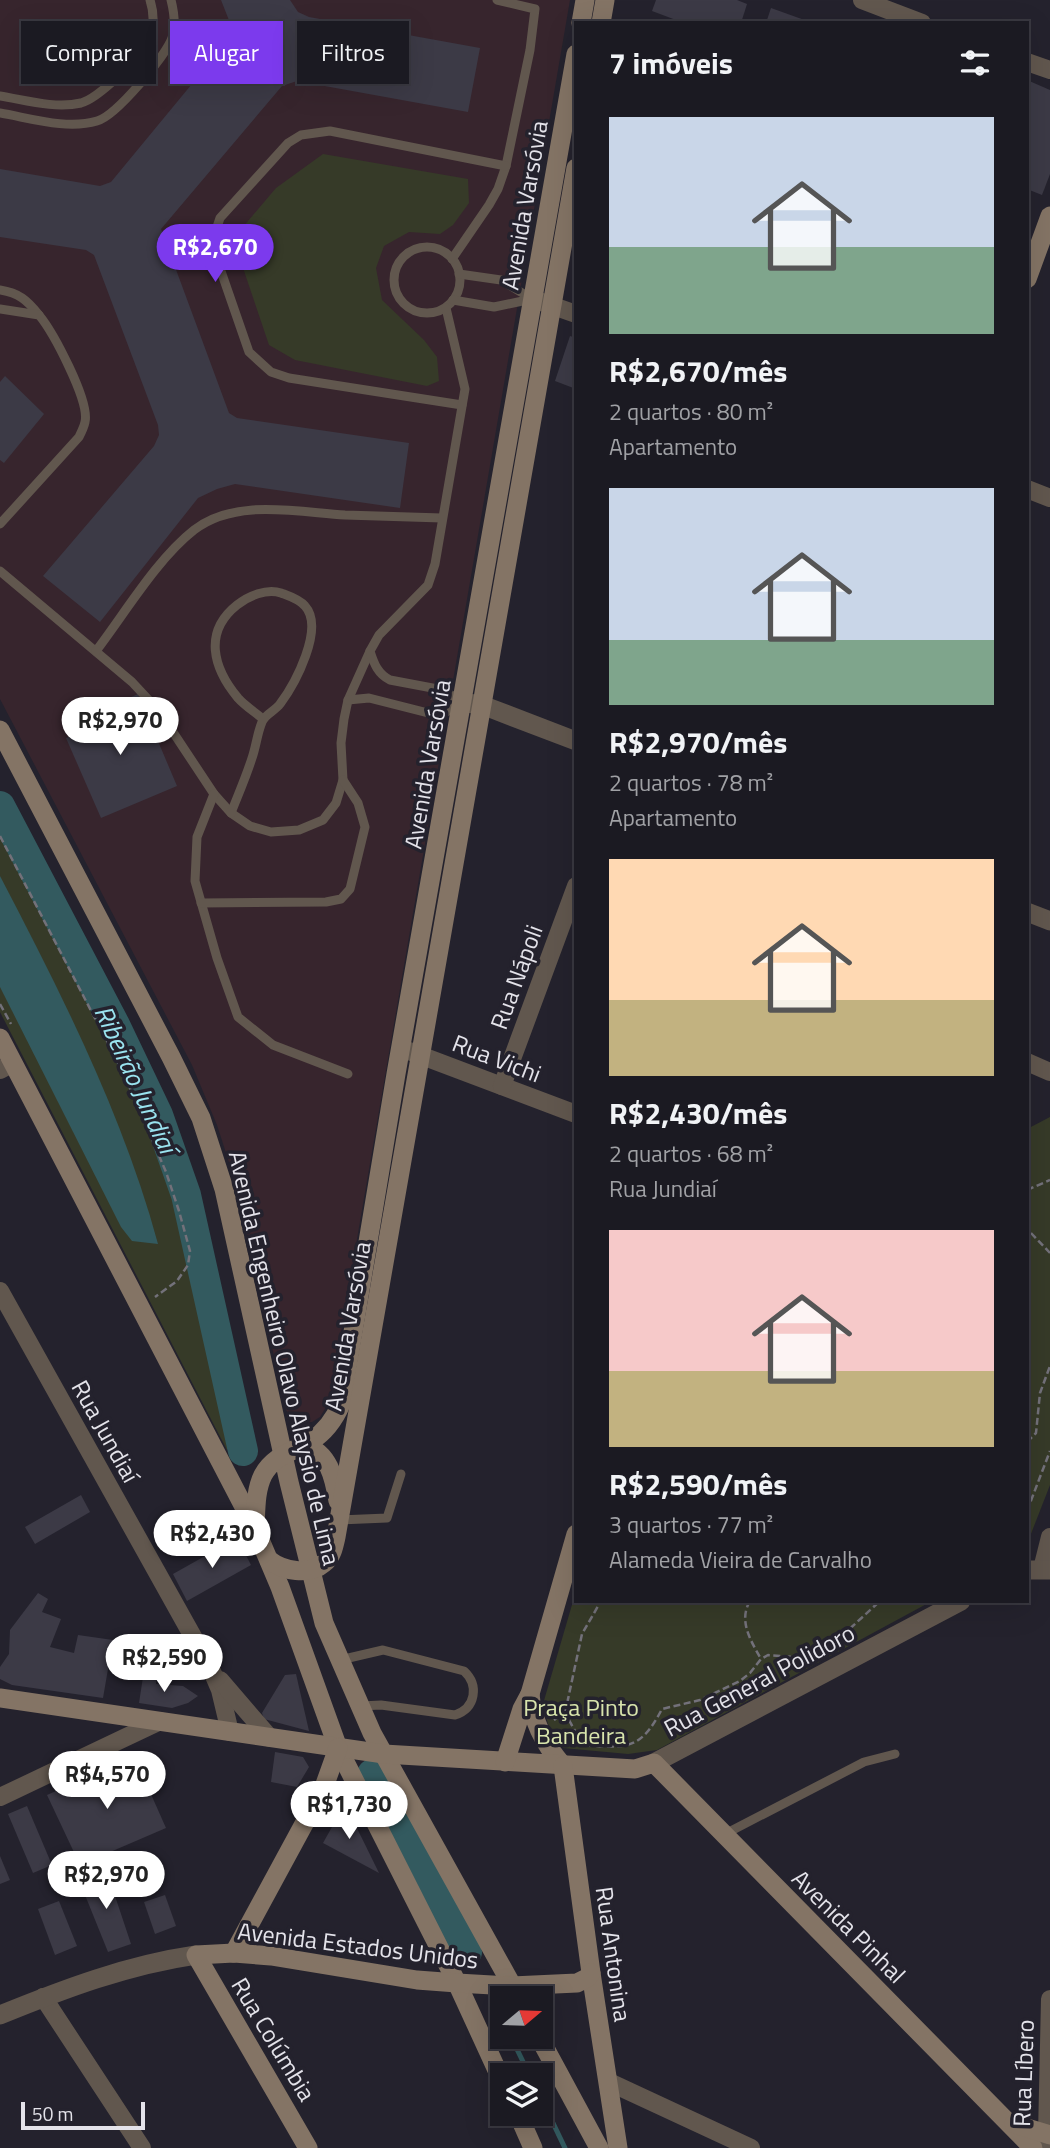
<!DOCTYPE html>
<html lang="pt">
<meta charset="utf-8">
<style>
:root{--surface:#1b1a22;--page:#28272f;--text:#f1f3f6;--muted:#a0a1a5;--line:#393840;--accent:#7c3aed}
body{margin:0;font-family:"Titillium Web",sans-serif;background:var(--page);color:var(--text);height:100vh;display:flex;flex-direction:column;font-size:26px;white-space:nowrap}
*{box-sizing:border-box;margin:0}
p{font-size:23px;color:var(--muted)}
.icon{flex:none;width:38px;height:38px;fill:none;stroke:currentColor;stroke-width:2;stroke-linecap:round;stroke-linejoin:round}
.map{position:relative;flex:1;overflow:hidden}
.details{position:absolute;left:574px;top:21px;width:455px;height:1582px;display:flex;flex-direction:column;background:var(--surface);border-radius:0px;box-shadow:0 7px 28px #0002,0 0 0 2px var(--line)}
.details>*{flex:none}
.hud{position:absolute;left:21px;top:21px;width:448px;height:63px;display:flex;gap:14px}
.needle{width:46px;rotate:71deg}
.buttons{position:absolute;left:490px;top:1986px;display:grid;gap:14px}
.buttons a{display:grid;place-items:center;width:63px;height:63px;border-radius:0px;background:var(--surface);box-shadow:0 7px 28px #0002,0 0 0 2px var(--line);font-size:35px}
.scale{position:absolute;left:21px;bottom:18px;width:124px;box-sizing:border-box;padding-left:7px;border:4px solid #e4e3ea;border-top:0;font-size:19px;line-height:24px;white-space:nowrap;color:#e4e3ea;-webkit-text-stroke:5px #24222d;paint-order:stroke}
.price{position:absolute;translate:-50% -60px;padding:0 16px;border-radius:24px;background:#fff;color:#222;font-size:23px;line-height:46px;filter:drop-shadow(0 2px 4px #0008)}
.price::after{content:'';position:absolute;left:50%;top:42px;width:21px;height:16px;margin-left:-10px;background:inherit;clip-path:polygon(0 0,100% 0,50% 100%)}
.price.current{background:var(--accent);color:#fff}
ul{padding:0;list-style:none}
li{display:grid;align-content:center;gap:14px;height:371px;padding:0 35px}
li span{display:grid;place-items:center;height:217px;border-radius:0px;color:#555}
li>.icon{margin-inline-start:auto}
span .icon{width:126px;height:126px;fill:#fffc;stroke-width:1}
li b{font-size:30px}
h2{display:flex;justify-content:space-between;align-items:center;height:84px;padding:0 35px;font-size:30px}
.chip{padding:0 24px;border-radius:0px;background:var(--surface);box-shadow:0 7px 28px #0002,0 0 0 2px var(--line);font-size:24px;line-height:63px}
.chip.current{background:var(--accent);color:#fff}
.map>svg:first-child{display:block}
</style>
<div class="map">
<svg width="1050" height="2148" viewBox="0 0 1050 2148">
<rect width="100%" height="100%" fill="#24222d"/>
<path fill="#37252d" d="M0 0H570L329 1402 320 1417 312 1422 300 1423 293 1420 286 1410 235 1181 217 1125 192 1065 0 699Z"/>
<g fill="#363a28">
<path d="M323 154 468 179 469 203 453 225 440 234 409 232 384 246 376 268 382 300 424 340 437 357 439 381 427 386 295 360 269 345 242 265 237 234 276 188Z"/>
<path d="M0 825 130 1076 178 1191 233 1447 227 1450 0 1012Z"/>
<path d="M1050 1117V1485L1027 1544V1129Z"/>
<path d="M576 1591V1601H932L657 1750 628 1754 563 1748 548 1724 543 1704Z"/>
</g>
<path fill="#335a5f" d="M0 876C62 995 123 1115 158 1244L132 1241 121 1227 0 987Z"/>
<g fill="none" stroke-linecap="round" stroke-linejoin="round">
<g stroke="#335a5f" stroke-width="5">
<path d="M498 2011 502 2020"/>
<path d="M511 2037 530 2076"/>
<path d="M541 2098 565 2148"/>
</g>
<g stroke="#335a5f" stroke-width="30">
<path d="M0 806 115 1025 158 1115 186 1195 243 1451"/>
<path d="M372 1774 467 1952"/>
</g>
</g>
<g fill="#3c3a46">
<path d="M221 0H290L298 12 309 17 480 48 468 112 297 81 282 86 161 229 229 413 237 418 409 443 400 508 235 484 217 489 198 498 100 622 43 576 154 446 159 435 158 425 94 255 86 250 0 237V169L100 186 111 182 234 33Z"/>
<path d="M656 0H737L747 4 741 23H684L652 11Z"/>
<path d="M771 8 810 22V23H766Z"/>
<path d="M1027 80 1050 90V174L1042 195 1027 189Z"/>
<path d="M570 336 576 338V389L555 381Z"/>
<path d="M5 376 44 414 4 463 0 460V382Z"/>
<path d="M138 694 177 786 101 818 66 738 79 733 74 722Z"/>
<path d="M81 1495 90 1512 35 1544 25 1527Z"/>
<path d="M237 1538 251 1565 187 1601 173 1574Z"/>
<path d="M38 1593 48 1599 42 1612 61 1619 50 1647 74 1653 78 1635 113 1640 103 1698 12 1685 0 1679V1667L9 1654 10 1630Z"/>
<path d="M296 1674 309 1731 264 1719 262 1713 285 1675Z"/>
<path d="M143 1677H156V1684L183 1686 198 1696 188 1703 172 1708 139 1703Z"/>
<path d="M275 1752 303 1757 309 1767 297 1787 271 1782Z"/>
<path d="M134 1756 166 1828 80 1865 47 1795Z"/>
<path d="M27 1806 52 1865 33 1873 8 1814Z"/>
<path d="M341 1811 351 1816 379 1873 323 1843Z"/>
<path d="M0 1856 10 1880 0 1884Z"/>
<path d="M107 1872 131 1944 108 1952 79 1880Z"/>
<path d="M165 1895 176 1926 155 1934 144 1902Z"/>
<path d="M59 1901 77 1946 55 1955 38 1909Z"/>
</g>
<g fill="none" stroke-linecap="round" stroke-linejoin="round">
<g stroke="#73717a" stroke-width="2.5" stroke-dasharray="7 3.5" stroke-linecap="butt">
<path d="M0 836 123 1072 166 1172 179 1211 190 1251 188 1265 177 1281 155 1297"/>
<path d="M0 1004 11 1024"/>
<path d="M1027 1190 1050 1180"/>
<path d="M1031 1233 1050 1253"/>
<path d="M1027 1442 1036 1433 1040 1393 1050 1366"/>
<path d="M1027 1511 1050 1451"/>
<path d="M750 1601C738 1621 751 1641 761 1659"/>
<path d="M565 1713 582 1634 601 1601"/>
<path d="M554 1720 565 1713 583 1745C627 1748 640 1751 662 1709L700 1700 740 1681 750 1673 761 1659 768 1655 795 1657 844 1634 880 1601"/>
</g>
<g stroke="#61574e" stroke-width="9">
<path d="M0 96C25 100 55 109 81 103 99 98 138 59 148 42 155 30 154 12 150 0"/>
<path d="M0 113C30 118 67 130 97 121 116 116 166 56 172 38 176 26 174 12 171 0"/>
<circle cx="427" cy="280" r="33"/>
<path d="M452 259 489 205 498 189 506 166 530 50 535 9 497 0"/>
<path d="M459 274 501 280 532 299"/>
<path d="M0 290C19 293 27 300 39 315"/>
<path d="M453 300 494 307 532 299"/>
<path d="M0 309 39 315C53 332 90 401 85 422 84 427 81 433 79 437L0 524"/>
<path d="M462 405 289 378 271 372 249 352 214 251 215 233 220 218 288 143 301 135 330 131 506 166"/>
<path d="M0 571 132 682 159 711 214 794 231 813 250 826 271 832 299 830 323 820 336 803 343 780 341 743 344 719 348 700 370 651"/>
<path d="M96 651C125 613 157 559 194 530 235 498 297 512 345 515 377 516 410 517 442 518"/>
<path d="M348 700 369 698 440 716 463 702 443 690 390 680C378 674 374 664 370 651L379 635 428 585 435 564 465 389 446 308"/>
<path d="M214 794 197 837 195 881 217 958 238 1017 273 1045 348 1074"/>
<path d="M231 813C238 795 246 777 252 758 256 747 257 734 262 722 265 714 275 711 280 704 295 684 325 628 305 606 299 599 289 596 281 593 267 588 248 596 237 605 203 632 213 668 238 698 245 706 255 712 263 719"/>
<path d="M201 903 326 902 341 899 350 889 365 827 358 803 343 780"/>
<path d="M339 1520 387 1518 401 1474"/>
<path d="M340 1660 383 1650 464 1671C479 1685 476 1708 455 1715L381 1705 361 1706"/>
<path d="M725 1834 864 1762 895 1754"/>
</g>
<g stroke="#61574e" stroke-width="18">
<path d="M862 0 922 23"/>
<path d="M1027 62 1050 70"/>
<path d="M539 301 576 314"/>
<path d="M1027 489 1050 498"/>
<path d="M409 1051 576 1114"/>
<path d="M1027 1062 1050 1072"/>
<path d="M0 1070 13 1063"/>
<path d="M502 1086 576 886"/>
<path d="M0 1291 211 1669 220 1690 230 1732"/>
<path d="M1042 1569 1050 1537"/>
<path d="M220 1680 270 1738"/>
<path d="M0 1797 160 1721"/>
<path d="M43 1997 142 2148"/>
<path d="M609 2082 751 2148"/>
<path d="M1041 2148 1047 2135 1050 1999"/>
</g>
<g stroke="#61574e" stroke-width="19">
<path d="M467 703 482 705 576 741"/>
<path d="M1027 912 1050 921"/>
<path d="M1027 1570H1050"/>
<path d="M654 1763 961 1601"/>
<path d="M0 2015C64 1989 127 1965 196 1955"/>
</g>
<g stroke="#847465" stroke-width="19">
<path d="M581 23 585 0"/>
<path d="M601 23 605 0"/>
<path d="M1027 279 1050 216"/>
<path d="M0 730 171 1057 201 1118 224 1189 289 1482 324 1623 372 1733 519 1998"/>
<path d="M0 1038 255 1528 280 1587 338 1748 457 1983 502 2081"/>
<path d="M304 1445C329 1453 334 1477 338 1501"/>
<path d="M255 1528C256 1511 255 1491 263 1475 274 1455 293 1452 311 1441 325 1432 335 1418 341 1404L396 1074 576 54"/>
<path d="M269 1560C283 1571 309 1576 324 1563 332 1557 334 1546 336 1537L576 168"/>
<path d="M530 1694C532 1721 546 1746 563 1766"/>
<path d="M0 1698 384 1754 635 1769 654 1763 1033 2148"/>
<path d="M505 1762 522 1709 530 1694 576 1534"/>
<path d="M563 1766 591 1973 618 2148"/>
<path d="M234 1953 324 1787 338 1748"/>
<path d="M539 2037 599 2148"/>
<path d="M518 2114 533 2148"/>
<path d="M1014 2124 1050 2135"/>
<path d="M308 2148 196 1955 234 1953 271 1956 417 1980 457 1983 512 1986 577 1983 587 1978 591 1973"/>
</g>
</g>
<g text-anchor="middle" dominant-baseline="central" stroke-width="7" stroke-linejoin="round" paint-order="stroke">
<g font-size="24" fill="#e4e3ea" stroke="#24222d">
<text transform="translate(524 205) rotate(-80)">Avenida Varsóvia</text>
<text transform="translate(427 764) rotate(-80)">Avenida Varsóvia</text>
<text transform="translate(516 977) rotate(-70)">Rua Nápoli</text>
<text transform="translate(497 1058) rotate(21)">Rua Vichi</text>
<text transform="translate(347 1326) rotate(-80)">Avenida Varsóvia</text>
<text transform="translate(285 1358) rotate(77)">Avenida Engenheiro Olavo Alaysio de Lima</text>
<text transform="translate(106 1431) rotate(61)">Rua Jundiaí</text>
<text transform="translate(759 1680) rotate(-28)">Rua General Polidoro</text>
<text transform="translate(849 1926) rotate(45)">Avenida Pinhal</text>
<text transform="translate(358 1945) rotate(7)">Avenida Estados Unidos</text>
<text transform="translate(614 1954) rotate(82)">Rua Antonina</text>
<text transform="translate(274 2039) rotate(59)">Rua Colúmbia</text>
<text transform="translate(1023 2073) rotate(-88)">Rua Líbero</text>
</g>
<g font-size="24" fill="#d8e4ac" stroke="#24222d">
<text x="581" y="1707">Praça Pinto<tspan x="581" dy="28">Bandeira</tspan></text>
</g>
<g font-size="26" font-style="italic" fill="#9ae3ef" stroke="#24222d">
<text transform="translate(136 1079) rotate(65)">Ribeirão Jundiaí</text>
</g>
</g>
</svg>
<div class="buttons">
<a><svg class="needle" viewBox="-14 -14 28 28"><path d="M0-13l5 13h-10z" fill="#e53935"/><path d="M0 13l5-13h-10z" fill="#a0a1a5"/></svg></a>
<a><svg class="icon" aria-label="layers" viewBox="0 0 24 24"><path d="M12 4l9 5-9 5-9-5zM3 14l9 5 9-5"/></svg></a>
</div>
<div class="scale">50 m</div>
<b class="price current" style="left:215px;top:284px">R$2,670</b>
<b class="price" style="left:120px;top:757px">R$2,970</b>
<b class="price" style="left:212px;top:1570px">R$2,430</b>
<b class="price" style="left:164px;top:1694px">R$2,590</b>
<b class="price" style="left:107px;top:1811px">R$4,570</b>
<b class="price" style="left:349px;top:1841px">R$1,730</b>
<b class="price" style="left:106px;top:1911px">R$2,970</b>
<div class="hud">
<a class="chip">Comprar</a>
<a class="chip current">Alugar</a>
<a class="chip">Filtros</a>
</div>
<section class="details">
<h2>7 imóveis<svg class="icon" aria-label="filters" viewBox="0 0 24 24"><path d="M4 7h16M4 17h16"/><circle cx="9" cy="7" r="2"/><circle cx="15" cy="17" r="2"/></svg></h2>
<ul>
<li><span style="background:linear-gradient(#c9d6e8 60%,#7fa58c 0)"><svg class="icon" aria-label="home" viewBox="0 0 24 24"><path d="M3 11l9-7 9 7M6 9v11h12V9"/></svg></span><div><b>R$2,670/mês</b><p>2 quartos · 80 m²</p><p>Apartamento</p></div></li>
<li><span style="background:linear-gradient(#c9d6e8 70%,#7fa58c 0)"><svg class="icon" aria-label="home" viewBox="0 0 24 24"><path d="M3 11l9-7 9 7M6 9v11h12V9"/></svg></span><div><b>R$2,970/mês</b><p>2 quartos · 78 m²</p><p>Apartamento</p></div></li>
<li><span style="background:linear-gradient(#ffd9b3 65%,#c2b280 0)"><svg class="icon" aria-label="home" viewBox="0 0 24 24"><path d="M3 11l9-7 9 7M6 9v11h12V9"/></svg></span><div><b>R$2,430/mês</b><p>2 quartos · 68 m²</p><p>Rua Jundiaí</p></div></li>
<li><span style="background:linear-gradient(#f6c9c9 65%,#c2b280 0)"><svg class="icon" aria-label="home" viewBox="0 0 24 24"><path d="M3 11l9-7 9 7M6 9v11h12V9"/></svg></span><div><b>R$2,590/mês</b><p>3 quartos · 77 m²</p><p>Alameda Vieira de Carvalho</p></div></li>
</ul>
</section>
</div>
